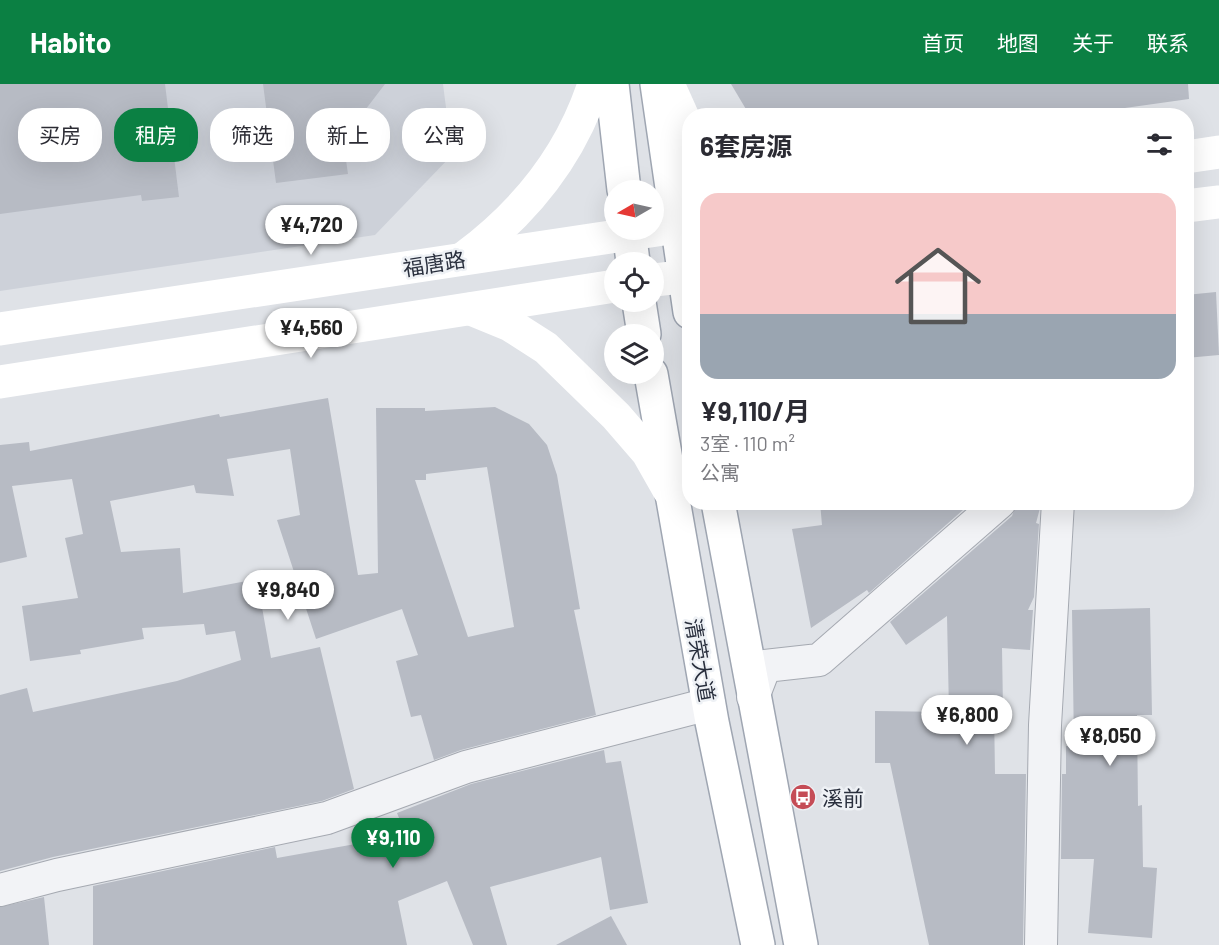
<!DOCTYPE html>
<html lang="zh">
<meta charset="utf-8">
<style>
:root{--surface:#fff;--page:#f2f2f3;--text:#2b2b33;--muted:#7c7c81;--accent:#0b8043}
body{margin:0;font-family:Barlow,"Noto Sans SC",sans-serif;background:var(--page);color:var(--text);height:100vh;display:flex;flex-direction:column;font-size:22px;white-space:nowrap}
*{box-sizing:border-box;margin:0}
p{font-size:20px;color:var(--muted)}
.icon{flex:none;width:33px;height:33px;fill:none;stroke:currentColor;stroke-width:2;stroke-linecap:round;stroke-linejoin:round}
.map{position:relative;flex:1;overflow:hidden}
.drawer{position:absolute;left:682px;top:24px;width:512px;height:402px;display:flex;flex-direction:column;background:var(--surface);border-radius:24px;box-shadow:0 6px 24px #0002}
.drawer>*{flex:none}
.guide{position:absolute;left:18px;top:24px;width:570px;height:54px;display:flex;gap:12px}
.needle{width:39px;rotate:261deg}
.controls{position:absolute;left:604px;top:96px;display:grid;gap:12px}
.controls a{display:grid;place-items:center;width:60px;height:60px;border-radius:50%;background:var(--surface);box-shadow:0 6px 24px #0002;font-size:30px}
.price{position:absolute;translate:-50% -51px;padding:0 14px;border-radius:21px;background:#fff;color:#222;font-size:20px;line-height:39px;filter:drop-shadow(0 2px 3px #0008)}
.price::after{content:'';position:absolute;left:50%;top:36px;width:18px;height:14px;margin-left:-9px;background:inherit;clip-path:polygon(0 0,100% 0,50% 100%)}
.price.selected{background:var(--accent);color:#fff}
ul{padding:0;list-style:none}
li{display:grid;align-content:center;gap:12px;height:318px;padding:0 18px}
li span{display:grid;place-items:center;height:186px;border-radius:18px;color:#555}
li>.icon{margin-inline-start:auto}
span .icon{width:108px;height:108px;fill:#fffc;stroke-width:1}
li b{font-size:26px}
h2{display:flex;justify-content:space-between;align-items:center;height:72px;padding:0 18px;font-size:26px}
.pill{padding:0 21px;border-radius:24px;background:var(--surface);box-shadow:0 6px 24px #0002;font-size:21px;line-height:54px}
.pill.selected{background:var(--accent);color:#fff}
header{display:flex;align-items:center;gap:36px;box-sizing:border-box;height:84px;padding:0 30px;background:var(--accent);color:#fff}
header strong{font-size:28px}
nav{display:flex;gap:33px;margin-inline-start:auto;font-size:21px}
.map>svg:first-child{display:block}
</style>
<header>
<strong>Habito</strong>
<nav><a>首页</a><a>地图</a><a>关于</a><a>联系</a></nav>
</header>
<div class="map">
<svg width="1219" height="861" viewBox="0 0 1219 861">
<rect width="100%" height="100%" fill="#dfe2e7"/>
<path fill="#cdd1d9" d="M0 0H443L452 71 375 151 0 207Z"/>
<g fill="#b7bbc4" fill-rule="evenodd">
<path d="M0 0H165L179 113 142 117 141 111 0 130Z"/>
<path d="M263 0H385L343 55 348 90 276 99Z"/>
<path d="M731 0H1188L1189 15 1068 32H750Z"/>
<path d="M1216 208 1219 271 1186 274V211Z"/>
<path d="M328 314 358 491 378 489 376 324H425V327L495 323 529 340 547 361 557 391 580 525 574 526 596 631 461 666 434 676 421 631 411 633 396 577 418 571 402 525 316 555 277 436 300 431 290 365 227 375 234 412 196 409 194 401 110 417 121 468 180 464 183 509 257 495 271 574 320 563 354 705 322 717 53 773 0 787V611L27 604 33 628 177 597 241 576 235 547 206 551 204 540 142 544 144 555 80 566 81 570 30 577 22 522 78 514 65 454 83 450 72 395 12 402 27 473 0 479V361L29 358 30 367 219 330 220 333ZM487 383 514 543 468 553 415 396H426V390Z"/>
<path d="M820 418H972L869 509 867 506 811 544 792 445 822 441Z"/>
<path d="M1017 418H1028L1040 424 1036 439 1039 440 1034 513 1028 526H1033L1030 566 1002 564 1003 625H994L995 690H1026L1023 861H929L890 679H875V627L949 628 947 532 906 561 890 538 1012 432Z"/>
<path d="M1150 524 1152 631H1137L1138 722 1142 721 1143 783 1157 784 1152 854 1088 849 1094 775H1061L1062 690H1066V662H1074L1072 526Z"/>
<path d="M604 666 606 679 621 677 648 819 610 826 601 773 490 803 507 861H473L447 797 398 817 407 861H93V802L275 763 277 774 406 751 397 729 471 700Z"/>
<path d="M44 813 49 861H0V823Z"/>
<path d="M611 832 627 861H556Z"/>
</g>
<g fill="none" stroke-linecap="round" stroke-linejoin="round">
<g stroke="#a5a9b1" stroke-width="34">
<g id="street">
<path d="M753 613 765 582 819 576 1000 418"/>
<path d="M0 806 57 791 327 734 466 683 709 620"/>
<path d="M1041 861 1045 641 1058 418"/>
</g>
</g>
<g stroke="#9fa6b2" stroke-width="36">
<g id="primary">
<path d="M612 0 624 106"/>
<path d="M657 0 690 228"/>
<path d="M629 146 633 178"/>
<path d="M639 218 644 250"/>
<path d="M651 290 712 638 758 861"/>
<path d="M718 418 801 861"/>
</g>
</g>
<use href="#street" stroke="#f2f3f6" stroke-width="32"/>
<g stroke="#fff" stroke-width="33">
<path d="M668 0 690 49"/>
<path d="M1186 73 1219 68"/>
<path d="M1186 122 1219 118"/>
<path d="M465 173C524 129 571 71 594 0"/>
<path d="M654 196 690 192"/>
<path d="M471 225 510 241 546 264 616 332 648 369 669 406"/>
<path d="M0 245 690 141"/>
<path d="M0 298 615 202"/>
</g>
<use href="#primary" stroke="#fff" stroke-width="33"/>
</g>
<defs>
<g id="bus-disc" transform="scale(1.35)"><circle r="9.5" fill="#c54c56" stroke="#eef1f5"/><path d="M-5-6H5V4H4V6H2V4H-2V6H-4V4H-5ZM-3.5-4V0h7V-4ZM-3.5 1.2v1.5H-2V1.2ZM2 1.2v1.5H3.5V1.2Z" fill="#fff"/></g>
</defs>
<g fill-rule="evenodd">
<use href="#bus-disc" x="803" y="713"/>
</g>
<g text-anchor="middle" dominant-baseline="central" stroke-width="5" stroke-linejoin="round" paint-order="stroke">
<g font-size="21" fill="#292f3d" stroke="#eef1f5">
<text transform="translate(434 179) rotate(-9)">福唐路</text>
<text transform="translate(701 576) rotate(80)">清荣大道</text>
</g>
<g font-size="21" fill="#292f3d" stroke="#eef1f5" text-anchor="start">
<text x="822" y="713">溪前</text>
</g>
</g>
</svg>
<div class="controls">
<a><svg class="needle" viewBox="-14 -14 28 28"><path d="M0-13l5 13h-10z" fill="#e53935"/><path d="M0 13l5-13h-10z" fill="#7c7c81"/></svg></a>
<a><svg class="icon" aria-label="locate" viewBox="0 0 24 24"><circle cx="12" cy="12" r="6"/><path d="M12 2v4M12 18v4M2 12h4M18 12h4"/></svg></a>
<a><svg class="icon" aria-label="layers" viewBox="0 0 24 24"><path d="M12 4l9 5-9 5-9-5zM3 14l9 5 9-5"/></svg></a>
</div>
<b class="price" style="left:311px;top:172px">¥4,720</b>
<b class="price" style="left:311px;top:275px">¥4,560</b>
<b class="price" style="left:288px;top:537px">¥9,840</b>
<b class="price" style="left:967px;top:662px">¥6,800</b>
<b class="price" style="left:1110px;top:683px">¥8,050</b>
<b class="price selected" style="left:393px;top:785px">¥9,110</b>
<div class="guide">
<a class="pill">买房</a>
<a class="pill selected">租房</a>
<a class="pill">筛选</a>
<a class="pill">新上</a>
<a class="pill">公寓</a>
</div>
<section class="drawer">
<h2>6套房源<svg class="icon" aria-label="filters" viewBox="0 0 24 24"><path d="M4 7h16M4 17h16"/><circle cx="9" cy="7" r="2"/><circle cx="15" cy="17" r="2"/></svg></h2>
<ul>
<li><span style="background:linear-gradient(#f6c9c9 65%,#9aa5b1 0)"><svg class="icon" aria-label="home" viewBox="0 0 24 24"><path d="M3 11l9-7 9 7M6 9v11h12V9"/></svg></span><div><b>¥9,110/月</b><p>3室 · 110 m²</p><p>公寓</p></div></li>
</ul>
</section>
</div>
